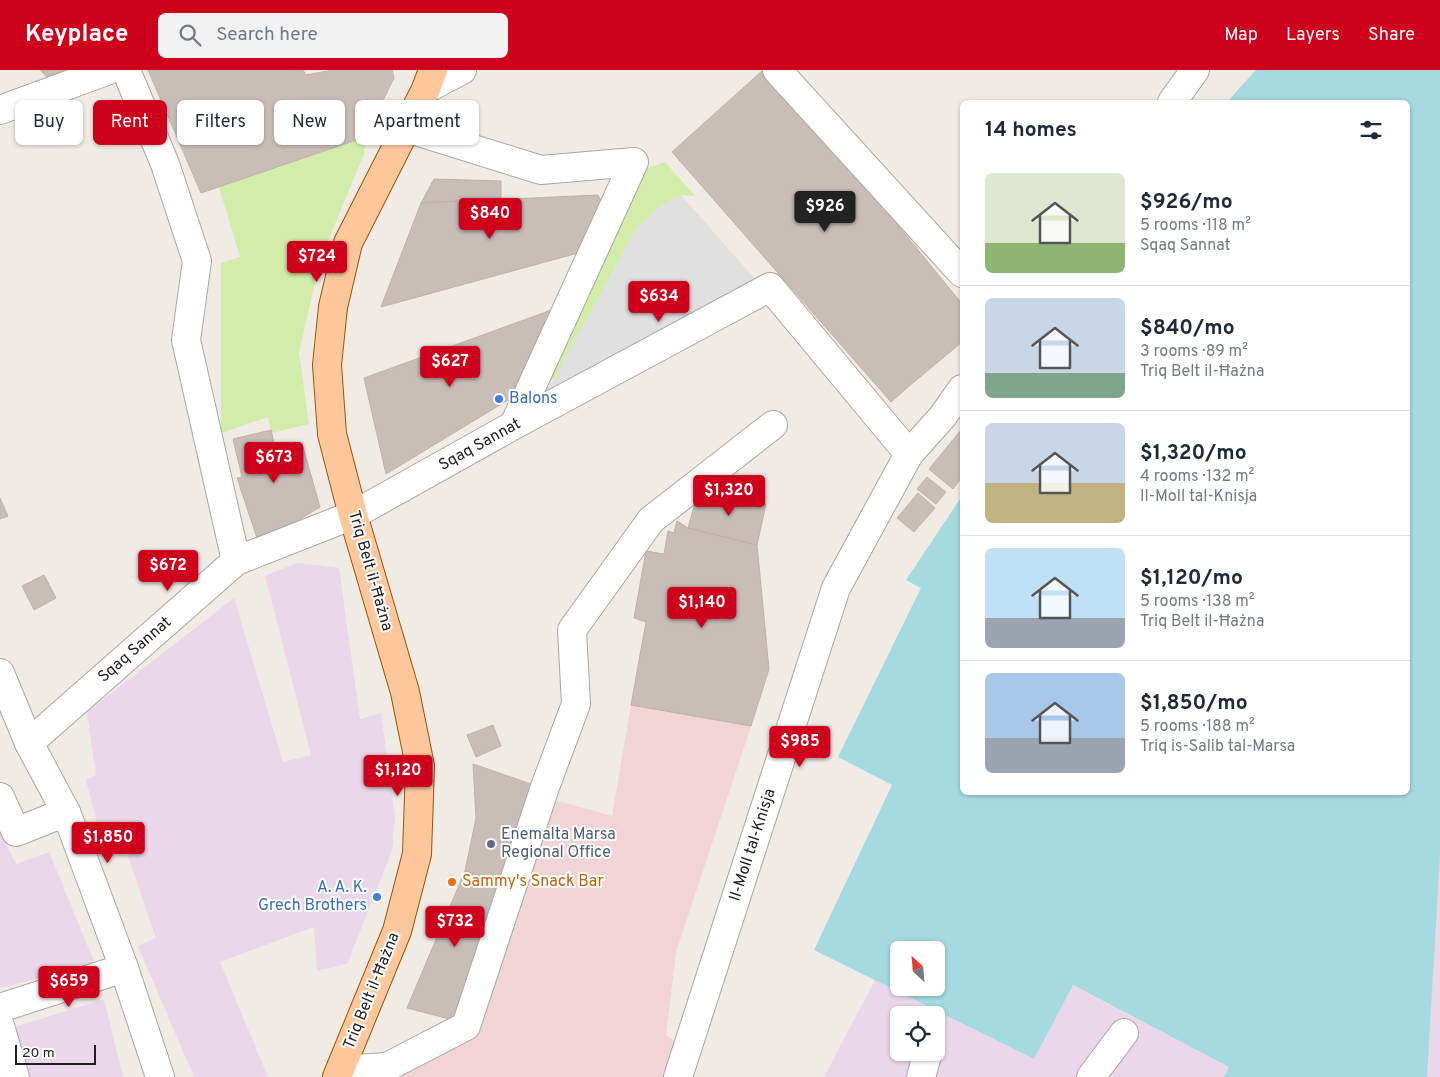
<!DOCTYPE html>
<meta charset="utf-8">
<style>
:root{--surface:#fff;--page:#f2f2f3;--text:#1f2937;--muted:#747a83;--line:#e0e1e3;--accent:#cf001b}
body{margin:0;font-family:Overpass,sans-serif;background:var(--page);color:var(--text);height:100vh;display:flex;flex-direction:column;font-size:19px;white-space:nowrap}
*{box-sizing:border-box;margin:0}
p{font-size:16px;color:var(--muted)}
.icon{flex:none;width:28px;height:28px;fill:none;stroke:currentColor;stroke-width:2;stroke-linecap:round;stroke-linejoin:round}
.map{position:relative;flex:1;overflow:hidden}
.details{position:absolute;left:960px;top:30px;width:450px;height:695px;display:flex;flex-direction:column;background:var(--surface);border-radius:8px;box-shadow:0 1px 4px #0004}
.details>*{flex:none}
.banner{position:absolute;left:15px;top:30px;width:475px;height:45px;display:flex;gap:10px}
.needle{width:32px;rotate:334deg}
.buttons{position:absolute;left:890px;top:871px;display:grid;gap:10px}
.buttons a{display:grid;place-items:center;width:55px;height:55px;border-radius:8px;background:var(--surface);box-shadow:0 1px 4px #0004;font-size:25px}
.scale{position:absolute;left:15px;bottom:12px;width:81px;box-sizing:border-box;padding-left:5px;border:2px solid #202020;border-top:0;font-size:14px;line-height:18px;white-space:nowrap;color:#202020;-webkit-text-stroke:4px #fff;paint-order:stroke}
.price{position:absolute;translate:-50% -42px;padding:0 11px;border-radius:5px;background:var(--accent);color:#fff;font-size:16px;line-height:32px;filter:drop-shadow(0 1px 2px #0008)}
.price::after{content:'';position:absolute;left:50%;top:30px;width:15px;height:11px;margin-left:-8px;background:inherit;clip-path:polygon(0 0,100% 0,50% 100%)}
.price.selected{background:#222;color:#fff}
ul{padding:0;list-style:none}
li{display:flex;align-items:center;gap:15px;height:125px;padding:0 25px}
li+li{border-top:1px solid var(--line)}
li span{display:grid;place-items:center;flex:none;width:140px;height:100px;border-radius:8px;color:#555}
li>.icon{margin-inline-start:auto}
span .icon{width:60px;height:60px;fill:#fffc;stroke-width:1}
li b{font-size:21px}
h2{display:flex;justify-content:space-between;align-items:center;height:60px;padding:0 25px;font-size:21px}
.pill{padding:0 18px;border-radius:8px;background:var(--surface);box-shadow:0 1px 4px #0004;font-size:18px;line-height:45px}
.pill.selected{background:var(--accent);color:#fff}
header{display:flex;align-items:center;gap:30px;box-sizing:border-box;height:70px;padding:0 25px;background:var(--accent);color:#fff}
header strong{font-size:24px}
nav{display:flex;gap:28px;margin-inline-start:auto;font-size:18px}
.search{width:350px;height:45px;background:var(--page);display:flex;align-items:center;gap:12px;box-sizing:border-box;padding:0 18px;border-radius:8px;color:var(--muted);font-size:19px}
.map>svg:first-child{display:block}
</style>
<header>
<strong>Keyplace</strong>
<div class="search"><svg class="icon" aria-label="search" viewBox="0 0 24 24"><circle cx="10" cy="10" r="6"/><path d="M15 15l6 6"/></svg>Search here</div>
<nav><a>Map</a><a>Layers</a><a>Share</a></nav>
</header>
<div class="map">
<svg width="1440" height="1007" viewBox="0 0 1440 1007">
<rect width="100%" height="100%" fill="#f1ebe5"/>
<path fill="#f2d4d7" d="M631 635 751 656 676 882 666 965 676 972 663 1007H389L465 965 552 729 612 746Z"/>
<g fill="#ead7e9" fill-rule="evenodd">
<path d="M297 493 339 498 360 649 381 643 395 747 392 781 347 894 317 901 314 857 220 892 268 1007H194L138 876 156 868 125 777 105 785 86 710 96 705 87 642 234 528 283 692 311 685 265 506Z"/>
<path d="M1440 729V1007H1422Z"/>
<path d="M0 761 16 794 49 782 95 894 0 918Z"/>
<path d="M875 910 1034 989 1072 915 1229 997 1224 1007H824ZM899 945H936V982H899Z"/>
<path d="M104 929 123 1007H30L15 957Z"/>
</g>
<g fill="#d3ecaa">
<path d="M365 67 364 84 320 190 299 283 309 354 272 363 268 347 221 363V193L240 187 219 117Z"/>
<path d="M665 92 695 126 681 125 659 137 635 161 554 310 542 306 641 100Z"/>
</g>
<path fill="#e0e0e0" d="M681 125 761 216 514 355 554 310 635 161 659 137Z"/>
<path fill="#a4dae0" fill-rule="evenodd" d="M1256 0H1440V784L1427 1007H1224L1229 997 1073 915 1034 989 814 880 892 715 838 687 921 518 906 510 962 426V722H1408V32H1228L1234 24ZM899 880H936V918H899Z"/>
<g fill="#c9bdb8" stroke="#c3b0a7">
<path d="M40 0H90L53 13Z"/>
<path d="M148 0H303L306 5 333 0H392L394 8 365 67 201 123Z"/>
<path d="M763 0H772L962 234V272L908 317 891 332 672 82Z"/>
<path d="M434 109 501 111V129L421 133Z"/>
<path d="M598 125 606 140 589 180 381 237 421 133Z"/>
<path d="M557 238 513 327 386 404 364 308Z"/>
<path d="M271 360 277 385 303 377 320 437 259 474 237 408 242 407 233 369Z"/>
<path d="M961 360 962 362V407L953 419 929 399Z"/>
<path d="M927 407 946 422 936 434 917 419Z"/>
<path d="M713 420 766 434 757 475 688 458 695 433Z"/>
<path d="M918 423 935 438 914 462 897 448Z"/>
<path d="M0 428 8 446 0 449Z"/>
<path d="M677 451 688 458 757 475 769 599 751 656 631 635 646 552 634 548 646 481 664 484 668 461 674 463Z"/>
<path d="M44 505 56 528 34 540 22 516Z"/>
<path d="M493 655 501 676 476 687 467 665Z"/>
<path d="M473 694 531 714 499 812 465 801 476 748Z"/>
<path d="M465 801 499 812 453 950 407 938Z"/>
</g>
<g fill="none" stroke-linecap="round" stroke-linejoin="round">
<g stroke="#a7a7a7" stroke-width="30">
<g id="minor">
<path d="M126 0 165 94 197 191 186 270 236 491"/>
<path d="M777 0 962 203"/>
<path d="M426 19 462 0"/>
<path d="M1172 32 1195 0"/>
<path d="M0 40 109 0"/>
<path d="M406 58 541 100 634 92 514 355"/>
<path d="M0 603 29 673 66 742 124 898 160 1007"/>
<path d="M29 673 236 491 353 445 514 355 770 217 909 384"/>
<path d="M0 727 16 762 66 742"/>
<path d="M0 938 124 898"/>
<path d="M0 956 15 1007"/>
<path d="M341 1000 387 997 466 956 545 717 576 634 572 560 651 450 773 355"/>
<path d="M678 1007 836 518 909 384 943 346 962 319"/>
<path d="M921 1007 926 989V982"/>
<path d="M1091 1007 1124 963"/>
</g>
</g>
<g stroke="#9b5400" stroke-width="30">
<path id="major" d="M337 1007 397 861 417 784 420 696 405 622 353 445 332 364 327 295 333 237 348 173 426 19 433 0"/>
</g>
<use href="#minor" stroke="#fff" stroke-width="28"/>
<use href="#major" stroke="#ffc89c" stroke-width="28"/>
</g>
<g fill="#3f7fe0" stroke="#fff" stroke-width="2">
<circle cx="499" cy="329" r="5"/>
<circle cx="377" cy="827" r="5"/>
</g>
<circle fill="#5c6f8a" stroke="#fff" stroke-width="2" cx="491" cy="774" r="5"/>
<circle fill="#e8710a" stroke="#fff" stroke-width="2" cx="452" cy="812" r="5"/>
<g text-anchor="middle" dominant-baseline="central" stroke-width="4" stroke-linejoin="round" paint-order="stroke">
<g font-size="16" fill="#366cbe" stroke="#fff" text-anchor="start">
<text x="509" y="329">Balons</text>
<text x="367" y="818" text-anchor="end">A. A. K.<tspan x="367" dy="18">Grech Brothers</tspan></text>
</g>
<g font-size="16" fill="#202020" stroke="#fff">
<text transform="translate(480 375) rotate(-29)">Sqaq Sannat</text>
<text transform="translate(370 501) rotate(74)">Triq Belt il-Ħażna</text>
<text transform="translate(135 580) rotate(-41)">Sqaq Sannat</text>
<text transform="translate(753 775) rotate(-72)">Il-Moll tal-Knisja</text>
<text transform="translate(372 921) rotate(-68)">Triq Belt il-Ħażna</text>
</g>
<g font-size="16" fill="#4e5e75" stroke="#fff" text-anchor="start">
<text x="501" y="765">Enemalta Marsa<tspan x="501" dy="18">Regional Office</tspan></text>
</g>
<g font-size="16" fill="#c56008" stroke="#fff" text-anchor="start">
<text x="462" y="812">Sammy's Snack Bar</text>
</g>
</g>
</svg>
<div class="buttons">
<a><svg class="needle" viewBox="-14 -14 28 28"><path d="M0-13l5 13h-10z" fill="#e53935"/><path d="M0 13l5-13h-10z" fill="#747a83"/></svg></a>
<a><svg class="icon" aria-label="locate" viewBox="0 0 24 24"><circle cx="12" cy="12" r="6"/><path d="M12 2v4M12 18v4M2 12h4M18 12h4"/></svg></a>
</div>
<div class="scale">20 m</div>
<b class="price selected" style="left:825px;top:163px">$926</b>
<b class="price" style="left:490px;top:170px">$840</b>
<b class="price" style="left:317px;top:213px">$724</b>
<b class="price" style="left:659px;top:253px">$634</b>
<b class="price" style="left:450px;top:318px">$627</b>
<b class="price" style="left:274px;top:414px">$673</b>
<b class="price" style="left:729px;top:447px">$1,320</b>
<b class="price" style="left:168px;top:522px">$672</b>
<b class="price" style="left:702px;top:559px">$1,140</b>
<b class="price" style="left:800px;top:698px">$985</b>
<b class="price" style="left:398px;top:727px">$1,120</b>
<b class="price" style="left:108px;top:794px">$1,850</b>
<b class="price" style="left:455px;top:878px">$732</b>
<b class="price" style="left:69px;top:938px">$659</b>
<div class="banner">
<a class="pill">Buy</a>
<a class="pill selected">Rent</a>
<a class="pill">Filters</a>
<a class="pill">New</a>
<a class="pill">Apartment</a>
</div>
<section class="details">
<h2>14 homes<svg class="icon" aria-label="filters" viewBox="0 0 24 24"><path d="M4 7h16M4 17h16"/><circle cx="9" cy="7" r="2"/><circle cx="15" cy="17" r="2"/></svg></h2>
<ul>
<li><span style="background:linear-gradient(#dfe7d0 70%,#8fb573 0)"><svg class="icon" aria-label="home" viewBox="0 0 24 24"><path d="M3 11l9-7 9 7M6 9v11h12V9"/></svg></span><div><b>$926/mo</b><p>5 rooms · 118 m²</p><p>Sqaq Sannat</p></div></li>
<li><span style="background:linear-gradient(#c9d6e8 75%,#7fa58c 0)"><svg class="icon" aria-label="home" viewBox="0 0 24 24"><path d="M3 11l9-7 9 7M6 9v11h12V9"/></svg></span><div><b>$840/mo</b><p>3 rooms · 89 m²</p><p>Triq Belt il-Ħażna</p></div></li>
<li><span style="background:linear-gradient(#c9d6e8 60%,#c2b280 0)"><svg class="icon" aria-label="home" viewBox="0 0 24 24"><path d="M3 11l9-7 9 7M6 9v11h12V9"/></svg></span><div><b>$1,320/mo</b><p>4 rooms · 132 m²</p><p>Il-Moll tal-Knisja</p></div></li>
<li><span style="background:linear-gradient(#bfe0f5 70%,#9aa5b1 0)"><svg class="icon" aria-label="home" viewBox="0 0 24 24"><path d="M3 11l9-7 9 7M6 9v11h12V9"/></svg></span><div><b>$1,120/mo</b><p>5 rooms · 138 m²</p><p>Triq Belt il-Ħażna</p></div></li>
<li><span style="background:linear-gradient(#a9c7e8 65%,#9aa5b1 0)"><svg class="icon" aria-label="home" viewBox="0 0 24 24"><path d="M3 11l9-7 9 7M6 9v11h12V9"/></svg></span><div><b>$1,850/mo</b><p>5 rooms · 188 m²</p><p>Triq is-Salib tal-Marsa</p></div></li>
</ul>
</section>
</div>
